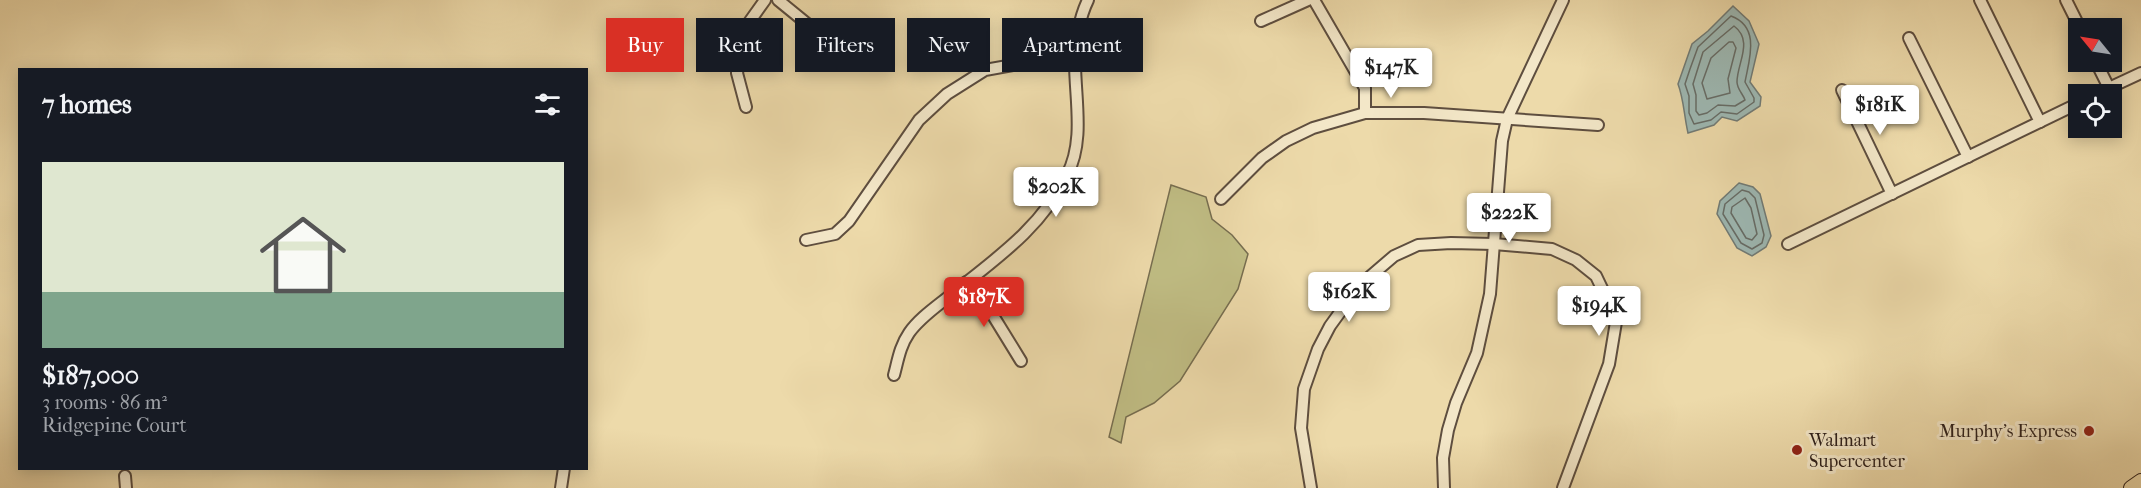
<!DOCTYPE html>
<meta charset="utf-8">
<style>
:root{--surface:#171b24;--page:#20242c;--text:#f1f3f6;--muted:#9ea1a6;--line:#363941;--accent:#d93025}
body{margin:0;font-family:"IM FELL French Canon",serif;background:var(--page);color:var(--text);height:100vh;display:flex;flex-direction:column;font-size:22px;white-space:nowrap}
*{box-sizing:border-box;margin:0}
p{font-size:20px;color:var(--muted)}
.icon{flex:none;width:33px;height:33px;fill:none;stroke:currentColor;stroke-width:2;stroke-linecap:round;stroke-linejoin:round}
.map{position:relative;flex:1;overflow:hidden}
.drawer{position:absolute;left:18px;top:68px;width:570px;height:402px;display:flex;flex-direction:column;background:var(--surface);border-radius:0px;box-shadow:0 3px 15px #0003}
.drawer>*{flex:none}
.banner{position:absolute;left:606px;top:18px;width:570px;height:54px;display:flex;gap:12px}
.needle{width:39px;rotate:300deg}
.fabs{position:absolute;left:2068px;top:18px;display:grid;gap:12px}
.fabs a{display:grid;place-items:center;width:54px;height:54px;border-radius:0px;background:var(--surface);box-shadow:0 3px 15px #0003;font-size:30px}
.price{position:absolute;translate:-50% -51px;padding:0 14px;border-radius:6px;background:#fff;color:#222;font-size:20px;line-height:39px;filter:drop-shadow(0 2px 3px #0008)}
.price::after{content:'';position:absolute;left:50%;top:36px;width:18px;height:14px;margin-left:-9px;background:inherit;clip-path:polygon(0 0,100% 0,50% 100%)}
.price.on{background:var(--accent);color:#fff}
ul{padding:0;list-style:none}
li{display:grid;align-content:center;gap:12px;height:318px;padding:0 24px}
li+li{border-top:2px solid var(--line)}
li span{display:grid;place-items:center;height:186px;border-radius:0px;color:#555}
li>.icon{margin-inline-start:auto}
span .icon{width:108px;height:108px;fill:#fffc;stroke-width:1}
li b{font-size:26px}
h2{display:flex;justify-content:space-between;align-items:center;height:72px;padding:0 24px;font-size:26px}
.chip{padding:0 21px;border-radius:0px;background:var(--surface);box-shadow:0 3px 15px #0003;font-size:21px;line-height:54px}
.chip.on{background:var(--accent);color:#fff}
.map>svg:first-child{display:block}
</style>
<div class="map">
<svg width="2141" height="488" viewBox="0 0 2141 488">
<rect width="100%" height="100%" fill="#eddaaa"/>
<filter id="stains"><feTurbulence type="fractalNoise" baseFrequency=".00333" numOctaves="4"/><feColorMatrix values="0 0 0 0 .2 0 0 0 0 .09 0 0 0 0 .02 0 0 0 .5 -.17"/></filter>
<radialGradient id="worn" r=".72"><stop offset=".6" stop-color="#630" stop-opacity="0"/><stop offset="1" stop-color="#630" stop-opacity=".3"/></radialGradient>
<path fill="#c0bd84" stroke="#776e50" stroke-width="1.5" d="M1171 185 1206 197 1212 219 1232 235 1248 254 1238 289 1180 381 1154 403 1126 417 1121 443 1109 437Z"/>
<g fill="#9db8b3" stroke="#717b76" stroke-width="1.5">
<path d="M1733 6 1749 21 1759 44 1750 82 1761 97 1760 106 1737 121 1722 117 1714 125 1688 133C1684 116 1684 100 1678 84L1692 44 1708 31Z"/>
<path d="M1739 183 1753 187 1760 194 1771 236 1766 247 1752 256 1737 248 1717 214 1720 201Z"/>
</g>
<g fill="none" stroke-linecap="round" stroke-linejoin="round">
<g stroke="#666c67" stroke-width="1.5">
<path d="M1731 16C1761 27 1749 60 1745 82L1754 98V102L1737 114 1721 112 1711 120 1694 124 1689 113V96L1685 84 1690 69 1698 47Z"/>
<path d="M1734 26C1754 41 1737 63 1737 82 1737 89 1743 94 1745 100L1735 106 1718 105 1707 113 1699 115 1696 111V95L1693 84 1703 52Z"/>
<path d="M1729 42H1733L1736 48 1728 79 1730 93 1707 99 1702 83 1711 58Z"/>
<path d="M1742 190 1749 192 1755 198 1764 235 1762 243 1752 249 1741 243 1723 214 1725 204Z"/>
<path d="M1745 198 1751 208 1757 234 1752 240 1746 238 1731 213 1732 207Z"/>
</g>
<g stroke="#5e4e3f" stroke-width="14">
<g id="minor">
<path d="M778 0 816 31"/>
<path d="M1314 0 1365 88V113"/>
<path d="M1980 0 2040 122"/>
<path d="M2066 0 2080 28"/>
<path d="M1261 21 1308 0"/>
<path d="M1909 38 1968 157"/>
<path d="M2096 62 2109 88"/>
<path d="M1842 90 1892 194"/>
<path d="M2096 94 2141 73"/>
<path d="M746 107 737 73 745 28 765 0"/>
<path d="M1221 199 1262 158 1286 141 1313 128 1365 113H1424L1598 125"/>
<path d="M806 240 835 234 849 221 919 120 947 94 985 70 1035 61 1074 59"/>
<path d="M1788 244 2079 103"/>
<path d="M966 282 989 309 1021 361"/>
<path d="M894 375C898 360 900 346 909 333 920 317 939 305 953 293 997 258 1042 227 1067 175 1085 141 1075 99 1075 62 1074 45 1080 16 1088 0"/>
<path d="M125 476 126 488"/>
<path d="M561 488 564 468"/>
<path d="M1311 488 1301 428 1304 389 1318 349 1330 326 1359 286 1394 256 1418 245 1451 243 1494 244 1552 249 1576 260 1596 276 1607 299 1616 322 1609 364 1563 488"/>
<path d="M1444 488 1443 458 1448 430 1456 403 1477 353 1490 294 1502 141 1507 119 1563 0"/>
</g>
</g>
<g stroke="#2e201b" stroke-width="16">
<path id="major" d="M2131 488 2141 481"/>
</g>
<use href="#minor" stroke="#f3e7c8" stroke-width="10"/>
<use href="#major" stroke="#eddaaa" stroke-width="14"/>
</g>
<g fill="#8f2418" stroke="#f3e7c8" stroke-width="2">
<circle cx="2089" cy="431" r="6"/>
<circle cx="1797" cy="450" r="6"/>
</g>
<g text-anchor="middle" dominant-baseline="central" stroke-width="6" stroke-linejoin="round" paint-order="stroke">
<g font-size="18" fill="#2e201b" stroke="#f3e7c8" text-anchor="end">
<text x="2077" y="431">Murphy's Express</text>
<text x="1809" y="440" text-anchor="start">Walmart<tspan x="1809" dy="21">Supercenter</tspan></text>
</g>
</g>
<rect width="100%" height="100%" filter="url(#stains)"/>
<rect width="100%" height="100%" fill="url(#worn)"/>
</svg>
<div class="fabs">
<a><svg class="needle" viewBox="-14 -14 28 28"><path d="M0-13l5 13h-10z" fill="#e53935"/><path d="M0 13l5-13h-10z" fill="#9ea1a6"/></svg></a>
<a><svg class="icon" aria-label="locate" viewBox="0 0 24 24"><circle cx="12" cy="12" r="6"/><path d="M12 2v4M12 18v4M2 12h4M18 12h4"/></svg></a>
</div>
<b class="price" style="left:1391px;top:99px">$147K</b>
<b class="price" style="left:1880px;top:136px">$181K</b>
<b class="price" style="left:1056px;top:218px">$202K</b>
<b class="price" style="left:1509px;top:244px">$222K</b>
<b class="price" style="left:1349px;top:323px">$162K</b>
<b class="price on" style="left:984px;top:328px">$187K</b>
<b class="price" style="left:1599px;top:337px">$194K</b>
<div class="banner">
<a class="chip on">Buy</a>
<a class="chip">Rent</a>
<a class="chip">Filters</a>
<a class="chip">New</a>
<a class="chip">Apartment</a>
</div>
<section class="drawer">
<h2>7 homes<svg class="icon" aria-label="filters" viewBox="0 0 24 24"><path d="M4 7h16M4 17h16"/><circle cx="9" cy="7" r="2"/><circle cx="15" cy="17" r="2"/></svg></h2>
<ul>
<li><span style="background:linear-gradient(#dfe7d0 70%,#7fa58c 0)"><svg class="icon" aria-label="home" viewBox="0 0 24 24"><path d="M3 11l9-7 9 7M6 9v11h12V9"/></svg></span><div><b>$187,000</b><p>3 rooms · 86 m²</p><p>Ridgepine Court</p></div></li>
</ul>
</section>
</div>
